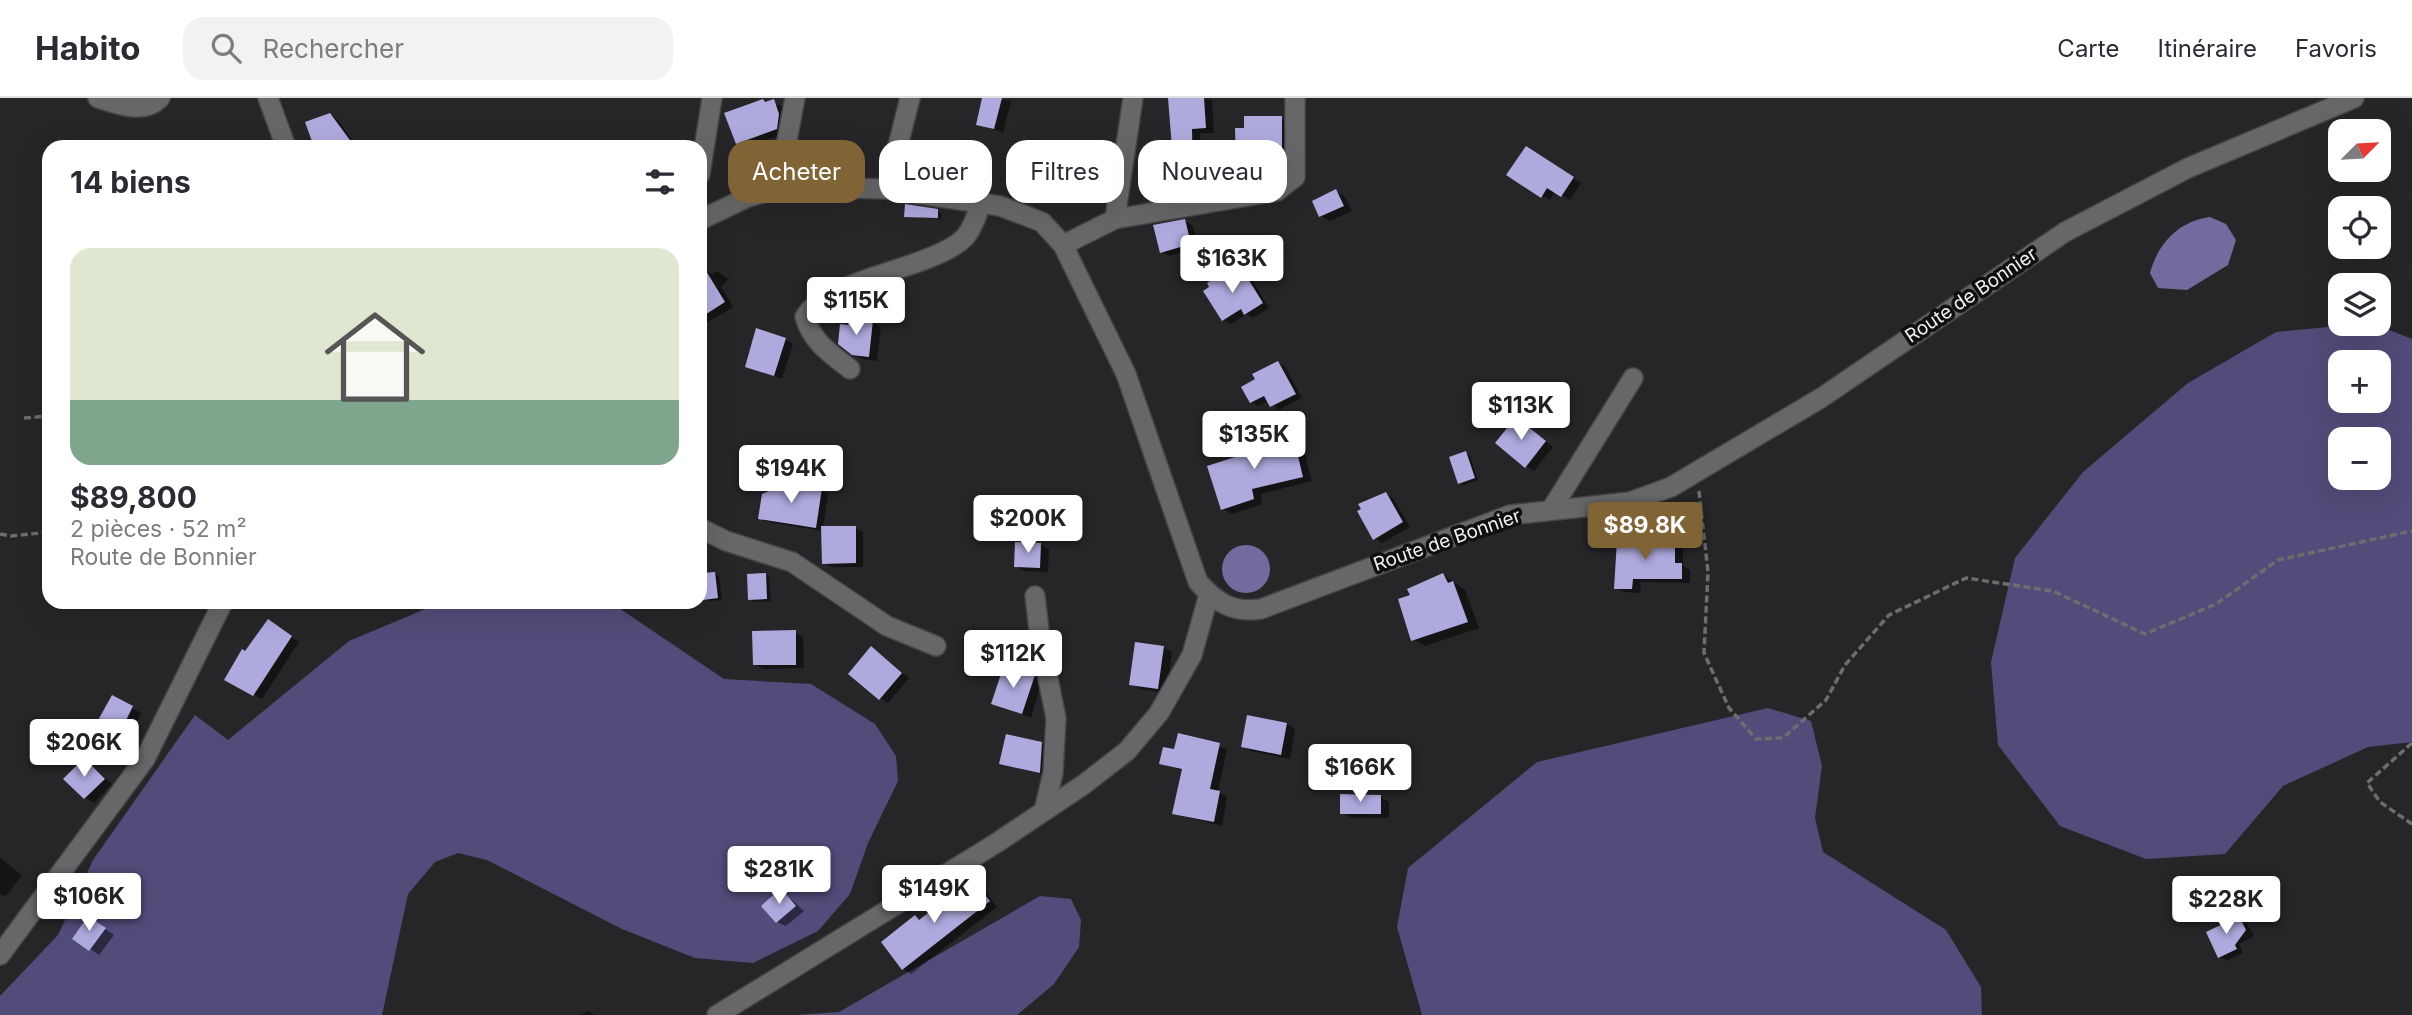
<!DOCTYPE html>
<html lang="fr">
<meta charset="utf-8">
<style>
:root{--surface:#fff;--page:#f2f2f3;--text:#2b2b33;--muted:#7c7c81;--line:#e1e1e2;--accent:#816436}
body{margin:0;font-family:Inter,sans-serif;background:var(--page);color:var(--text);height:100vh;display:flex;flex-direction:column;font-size:26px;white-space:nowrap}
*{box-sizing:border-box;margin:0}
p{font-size:23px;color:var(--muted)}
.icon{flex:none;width:38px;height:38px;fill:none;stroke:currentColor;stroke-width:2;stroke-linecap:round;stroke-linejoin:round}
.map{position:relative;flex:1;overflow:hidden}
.panel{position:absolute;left:42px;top:42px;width:665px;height:469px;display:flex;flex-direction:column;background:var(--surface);border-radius:21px;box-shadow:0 7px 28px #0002}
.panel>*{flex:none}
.guide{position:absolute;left:728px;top:42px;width:665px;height:63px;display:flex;gap:14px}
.needle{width:46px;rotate:66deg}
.controls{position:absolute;left:2328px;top:21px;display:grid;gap:14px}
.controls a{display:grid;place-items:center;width:63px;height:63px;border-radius:14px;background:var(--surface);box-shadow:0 7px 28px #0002;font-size:35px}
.price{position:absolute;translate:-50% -60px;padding:0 16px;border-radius:7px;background:#fff;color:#222;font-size:23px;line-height:46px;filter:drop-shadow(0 2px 4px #0008)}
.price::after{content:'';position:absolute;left:50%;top:42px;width:21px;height:16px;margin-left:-10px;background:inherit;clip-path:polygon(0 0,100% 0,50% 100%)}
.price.current{background:var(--accent);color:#fff}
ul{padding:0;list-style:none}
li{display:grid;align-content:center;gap:14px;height:371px;padding:0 28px}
li span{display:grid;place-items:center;height:217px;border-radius:21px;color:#555}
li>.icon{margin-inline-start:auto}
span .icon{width:126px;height:126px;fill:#fffc;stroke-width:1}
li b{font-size:30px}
h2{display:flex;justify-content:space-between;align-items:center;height:84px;padding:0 28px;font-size:30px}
.pill{padding:0 24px;border-radius:21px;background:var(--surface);box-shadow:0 7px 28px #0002;font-size:24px;line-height:63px}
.pill.current{background:var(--accent);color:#fff}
header{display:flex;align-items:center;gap:42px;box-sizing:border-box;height:98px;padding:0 35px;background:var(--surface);border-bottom:2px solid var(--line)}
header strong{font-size:33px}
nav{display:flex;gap:38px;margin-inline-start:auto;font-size:24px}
.search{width:490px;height:63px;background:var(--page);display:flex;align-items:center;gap:18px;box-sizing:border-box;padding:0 24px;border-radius:21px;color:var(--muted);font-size:26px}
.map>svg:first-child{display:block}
</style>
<header>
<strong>Habito</strong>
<div class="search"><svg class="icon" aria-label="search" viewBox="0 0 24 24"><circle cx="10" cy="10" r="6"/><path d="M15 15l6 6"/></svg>Rechercher</div>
<nav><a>Carte</a><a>Itinéraire</a><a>Favoris</a></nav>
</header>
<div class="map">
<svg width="2412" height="917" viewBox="0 0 2412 917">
<rect width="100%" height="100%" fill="#262629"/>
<g fill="#524c7a" fill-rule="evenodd">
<path d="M2359 226H2374L2412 241V644L2368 649 2283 688 2225 756 2146 761 2060 728 1998 647 1991 564 2015 460 2083 374 2188 285 2276 234ZM2340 264H2378V303H2340ZM2340 341H2378V380H2340Z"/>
<path d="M442 504H610L724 581 811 586 875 626 896 658 898 683 868 745 850 796 818 833 753 865 695 860 622 831 487 762 458 755 435 764 408 796 382 917H0V898L58 837 93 762 195 617 228 642 349 543Z"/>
<path d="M1768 610 1811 623 1822 668 1815 720 1823 754 1946 832 1981 889 1982 917H1422L1397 829 1408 770 1537 664Z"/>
<path d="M1040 798 1071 801 1081 822 1079 849 1054 886 1017 917H795L839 914Z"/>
</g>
<g fill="#716c9d">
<path d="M2210 119 2226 126 2236 142 2228 167 2187 192 2158 190 2150 175C2158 145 2179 123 2210 119Z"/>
<circle cx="1246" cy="471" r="24"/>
</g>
<g fill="#0007">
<path d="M984 0 1011 3 1003 35 978 26Z"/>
<path d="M1170 0 1212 2 1214 35H1200L1201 85H1170L1162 80 1174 52Z"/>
<path d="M763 3 782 8 787 22 785 35 745 50 737 45Z"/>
<path d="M329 16 337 21 357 49H316Z"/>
<path d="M1281 20 1290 24V69H1246L1237 64Z"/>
<path d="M194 43 204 49H179Z"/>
<path d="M1534 55 1581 85 1570 102 1555 93 1550 102 1509 77Z"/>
<path d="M1336 93 1345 99 1352 113 1330 123 1321 118Z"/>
<path d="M937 113 941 115V121L906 118Z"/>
<path d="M1185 123 1193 128 1198 150 1169 158 1161 153Z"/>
<path d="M704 171 712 176 717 173 729 181 721 189 733 209 708 224 700 220V174Z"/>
<path d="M1242 173 1250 178 1269 210 1253 220 1247 216 1231 226 1223 222 1224 176 1231 180Z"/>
<path d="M850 221 873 224 881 229 877 263 863 261 853 256Z"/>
<path d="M785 241 793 246 782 281 747 268Z"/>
<path d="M1278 265 1285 269 1302 300 1279 312 1269 303 1258 308 1251 304Z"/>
<path d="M1524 326 1553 349 1534 373 1526 368Z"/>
<path d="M1280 337 1289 342 1290 350 1295 348 1304 354 1312 383 1261 396 1262 406 1232 416 1223 411Z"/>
<path d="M1466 355 1470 358 1478 382 1464 387 1460 385Z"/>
<path d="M821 392 828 396 823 430H855L863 434V469H832L824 465 823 433 767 424 760 420Z"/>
<path d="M1386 396 1393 400 1410 429 1382 445 1375 440 1360 407Z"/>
<path d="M1675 445 1683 450V468L1690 472V485L1641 484 1640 495 1624 494 1616 490Z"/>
<path d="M1040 446 1049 451 1048 474 1024 473 1016 468Z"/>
<path d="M715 476 719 478 722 502 709 503 705 501Z"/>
<path d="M765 476 769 479 771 503 754 504 750 501Z"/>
<path d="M1443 477 1465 492 1479 530 1425 548 1413 541V498Z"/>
<path d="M278 504H294L289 511Z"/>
<path d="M276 528 299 544 262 601 227 581Z"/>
<path d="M795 534 803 539 804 570 763 571 755 566Z"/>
<path d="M1163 549 1172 554 1167 595 1140 591 1131 586Z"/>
<path d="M879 555 909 580 888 605 880 600Z"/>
<path d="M1034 578 1042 583 1031 620 994 605Z"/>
<path d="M113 600 141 615 124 649 94 632Z"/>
<path d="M1287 626 1295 631 1290 661 1251 653 1242 648Z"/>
<path d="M1179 637 1227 651 1218 694 1227 699 1222 728 1174 716 1183 673 1161 665 1175 654Z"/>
<path d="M1042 646 1050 650 1048 678 1001 665Z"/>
<path d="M84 662 112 686 94 705 85 700Z"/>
<path d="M1380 698 1389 704V720H1351L1342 715Z"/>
<path d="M0 760 22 777 6 798 0 796Z"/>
<path d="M974 785 983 790 997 809 911 876 903 871 915 819 921 823Z"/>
<path d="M781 792 804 813 786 828 777 824Z"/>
<path d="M2239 820 2246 824 2254 838 2239 846 2243 855 2227 863 2220 859Z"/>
<path d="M98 826 114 837 99 857 75 841Z"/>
<path d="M587 913 595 917H581Z"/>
</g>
<g fill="#aeaade">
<path d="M982 0H1002L994 31 976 27Z"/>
<path d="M1168 0H1204L1206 30 1192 31 1193 81H1160L1159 50H1172Z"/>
<path d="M763 1 765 4 774 1 779 16 777 31 736 46 724 15Z"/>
<path d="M330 15 355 49H314L305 24Z"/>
<path d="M1244 18H1282V65H1236L1235 30H1244Z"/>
<path d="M1526 48 1574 79 1561 99 1547 90 1541 100 1506 77Z"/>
<path d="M1336 91 1344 108 1319 119 1312 103Z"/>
<path d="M905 106 938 111V120L904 119Z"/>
<path d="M1185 121 1191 146 1160 155 1153 127Z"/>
<path d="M700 163 725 204 700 220Z"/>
<path d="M1242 171 1263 205 1244 217 1241 211 1222 223 1203 193 1209 189 1207 185 1224 174 1227 181Z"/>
<path d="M849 220 873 222 869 259 852 257 838 246 840 226 848 227Z"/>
<path d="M756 230 786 240 774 278 745 269Z"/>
<path d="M1278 263 1296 296 1270 309 1264 298 1250 305 1241 289 1255 281 1252 276Z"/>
<path d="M1516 319 1546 343 1525 370 1495 345Z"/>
<path d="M1280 335 1283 350 1295 346 1303 379 1252 391 1254 401 1221 412 1207 368 1260 351 1257 341Z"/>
<path d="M1466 353 1475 380 1458 386 1449 359Z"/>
<path d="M777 383 822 390 816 430 758 421 762 396 776 390Z"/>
<path d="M1386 394 1403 424 1373 442 1357 413 1361 411 1358 406Z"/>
<path d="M821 428H856V465L822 466Z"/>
<path d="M1617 442 1675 443V465H1682V481H1633L1632 491H1614Z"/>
<path d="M1015 444 1041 445 1040 470 1014 469Z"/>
<path d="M715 474 718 500 703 502 701 475Z"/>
<path d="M766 475 767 501 748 502 747 476Z"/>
<path d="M1443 475 1448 485 1453 483 1468 524 1411 543 1398 501 1410 497 1407 491Z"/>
<path d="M268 521 292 538 253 598 224 582 242 551 245 553Z"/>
<path d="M796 532V567H753L752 533Z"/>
<path d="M1135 544 1164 548 1158 591 1129 587Z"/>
<path d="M871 548 902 575 879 602 848 576Z"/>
<path d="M1004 567 1035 577 1022 616 991 606Z"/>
<path d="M112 597 133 608 115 645 92 633Z"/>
<path d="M1247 617 1287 625 1281 657 1241 649Z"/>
<path d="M1178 635 1220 645 1210 691 1220 693 1214 724 1172 716 1182 671 1159 666 1163 649 1174 651Z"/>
<path d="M1006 636 1042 644 1040 675 999 666Z"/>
<path d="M84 660 105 681 84 701 63 681Z"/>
<path d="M1340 696 1381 697V716H1340Z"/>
<path d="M968 784H974L990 803 902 872 881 844 915 817 919 822Z"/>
<path d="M781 790 796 808 776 825 761 808Z"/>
<path d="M88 818 106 830 89 853 72 841Z"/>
<path d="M2239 818 2246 832 2235 847 2237 851 2218 860 2206 834Z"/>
</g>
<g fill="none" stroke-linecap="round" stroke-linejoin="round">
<g stroke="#454547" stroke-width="22">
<g id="minor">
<path d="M98 0C117 6 144 17 160 0"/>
<path d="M268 0 286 49"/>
<path d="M700 76 712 0"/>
<path d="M778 90 795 0"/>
<path d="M887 91 910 0"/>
<path d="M1115 121 1133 0"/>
<path d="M700 122 746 100 778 90 811 89 887 91 1000 108 1042 124 1063 147 1126 276 1198 484C1217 505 1232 515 1261 511L1510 417 1630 404 1671 389 1821 300 2065 134 2188 70 2354 0"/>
<path d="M1063 147 1115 121 1277 93 1295 79V0"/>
<path d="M850 271C831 256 812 244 805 219 826 180 935 171 965 139 973 130 977 116 981 105"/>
<path d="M1551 412 1633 280"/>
<path d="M700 430 726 443 792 464 887 528 936 548"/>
<path d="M1035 498 1040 541 1056 620 1053 675 1044 713"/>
<path d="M0 857 145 661 223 504"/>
<path d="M717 917 998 744 1083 687 1127 653 1159 615 1192 557 1209 496"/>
</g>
</g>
<g stroke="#6d6d6f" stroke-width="3.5" stroke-dasharray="7 3.5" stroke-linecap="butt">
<path d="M24 320 49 318"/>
<path d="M1699 393 1708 474 1704 555 1729 610 1756 641 1783 640 1826 602 1845 567 1889 517 1966 480 2053 493 2145 536 2216 506 2278 462 2412 433"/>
<path d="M0 436 11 438 49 434"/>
<path d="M2412 645 2367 685 2380 704 2412 726"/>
</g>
<use href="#minor" stroke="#67676a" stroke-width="19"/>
</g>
<g text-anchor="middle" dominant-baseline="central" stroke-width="7" stroke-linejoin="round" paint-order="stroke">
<g font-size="19" fill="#f0f0f2" stroke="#0f0f10">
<text transform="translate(1971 197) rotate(-34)">Route de Bonnier</text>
<text transform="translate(1447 442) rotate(-19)">Route de Bonnier</text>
</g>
</g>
</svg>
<div class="controls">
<a><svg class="needle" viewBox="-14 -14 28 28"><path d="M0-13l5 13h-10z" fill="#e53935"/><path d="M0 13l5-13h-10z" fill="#7c7c81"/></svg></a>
<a><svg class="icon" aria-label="locate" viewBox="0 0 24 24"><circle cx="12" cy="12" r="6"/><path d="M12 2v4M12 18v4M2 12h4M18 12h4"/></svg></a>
<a><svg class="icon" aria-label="layers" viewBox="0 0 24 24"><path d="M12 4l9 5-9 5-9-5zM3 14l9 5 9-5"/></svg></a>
<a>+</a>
<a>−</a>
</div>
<b class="price" style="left:1232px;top:197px">$163K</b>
<b class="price" style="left:856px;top:239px">$115K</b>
<b class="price" style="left:1521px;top:344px">$113K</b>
<b class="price" style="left:1254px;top:373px">$135K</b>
<b class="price" style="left:791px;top:407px">$194K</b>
<b class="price" style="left:1028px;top:457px">$200K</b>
<b class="price current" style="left:1645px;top:464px">$89.8K</b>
<b class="price" style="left:1013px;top:592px">$112K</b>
<b class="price" style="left:84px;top:681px">$206K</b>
<b class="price" style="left:1360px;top:706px">$166K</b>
<b class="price" style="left:779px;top:808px">$281K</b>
<b class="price" style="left:934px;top:827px">$149K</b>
<b class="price" style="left:89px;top:835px">$106K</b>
<b class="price" style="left:2226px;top:838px">$228K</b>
<div class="guide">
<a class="pill current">Acheter</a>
<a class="pill">Louer</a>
<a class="pill">Filtres</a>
<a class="pill">Nouveau</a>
</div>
<section class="panel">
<h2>14 biens<svg class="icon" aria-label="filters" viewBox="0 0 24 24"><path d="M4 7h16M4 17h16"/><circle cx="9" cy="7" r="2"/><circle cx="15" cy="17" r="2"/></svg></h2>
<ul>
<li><span style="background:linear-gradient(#dfe7d0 70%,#7fa58c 0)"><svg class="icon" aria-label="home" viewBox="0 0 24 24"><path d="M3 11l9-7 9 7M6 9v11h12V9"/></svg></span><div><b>$89,800</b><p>2 pièces · 52 m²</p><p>Route de Bonnier</p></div></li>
</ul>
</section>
</div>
